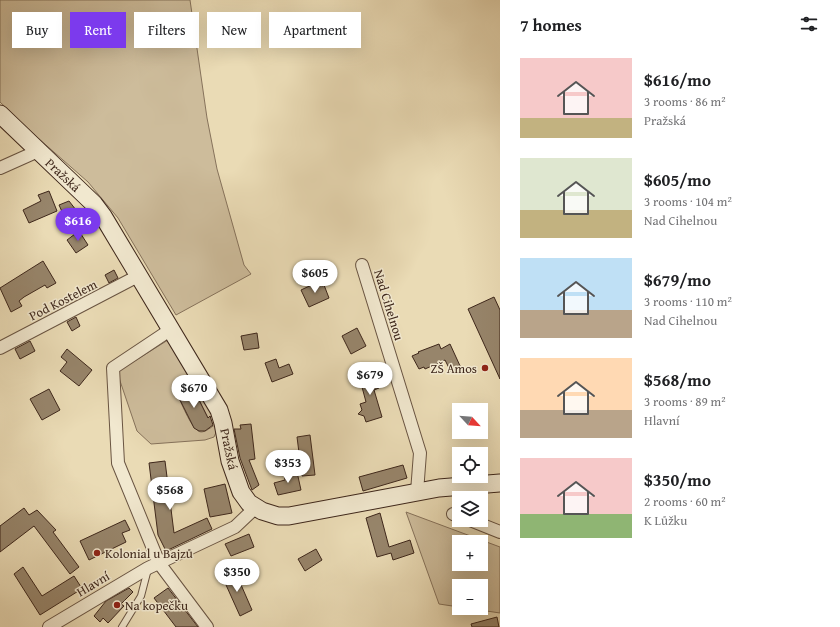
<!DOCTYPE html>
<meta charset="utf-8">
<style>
:root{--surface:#fff;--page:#f2f2f2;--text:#202124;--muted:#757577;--accent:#7c3aed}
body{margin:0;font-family:"Gentium Book Plus",serif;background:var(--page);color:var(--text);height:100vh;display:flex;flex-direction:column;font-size:15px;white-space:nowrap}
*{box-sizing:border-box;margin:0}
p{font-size:13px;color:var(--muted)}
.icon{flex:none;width:22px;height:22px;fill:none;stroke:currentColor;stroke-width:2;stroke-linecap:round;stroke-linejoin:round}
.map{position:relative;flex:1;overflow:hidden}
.sheet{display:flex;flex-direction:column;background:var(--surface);width:340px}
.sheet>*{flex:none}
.hud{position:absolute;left:12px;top:12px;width:380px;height:36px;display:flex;gap:8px}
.needle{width:26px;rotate:116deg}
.controls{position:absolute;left:452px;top:403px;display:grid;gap:8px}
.controls a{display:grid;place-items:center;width:36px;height:36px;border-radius:0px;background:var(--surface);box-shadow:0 4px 16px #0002;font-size:20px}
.price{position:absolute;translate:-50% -34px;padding:0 9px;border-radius:14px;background:#fff;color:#222;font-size:13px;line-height:26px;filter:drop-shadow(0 1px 2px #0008)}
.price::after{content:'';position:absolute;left:50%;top:24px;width:12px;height:9px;margin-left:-6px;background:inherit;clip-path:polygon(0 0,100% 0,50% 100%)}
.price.selected{background:var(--accent);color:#fff}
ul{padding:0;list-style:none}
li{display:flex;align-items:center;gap:12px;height:100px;padding:0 20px}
li span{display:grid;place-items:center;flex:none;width:112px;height:80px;border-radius:0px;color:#555}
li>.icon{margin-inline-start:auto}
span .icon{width:48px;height:48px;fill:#fffc;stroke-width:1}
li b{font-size:17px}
h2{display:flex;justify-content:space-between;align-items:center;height:48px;padding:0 20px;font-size:17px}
.pill{padding:0 14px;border-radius:0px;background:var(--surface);box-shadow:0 4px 16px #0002;font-size:14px;line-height:36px}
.pill.selected{background:var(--accent);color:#fff}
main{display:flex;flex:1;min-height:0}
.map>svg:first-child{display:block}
</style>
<main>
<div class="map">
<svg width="500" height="627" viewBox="0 0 500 627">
<rect width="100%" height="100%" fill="#eadbb5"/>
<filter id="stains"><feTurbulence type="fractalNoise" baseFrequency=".005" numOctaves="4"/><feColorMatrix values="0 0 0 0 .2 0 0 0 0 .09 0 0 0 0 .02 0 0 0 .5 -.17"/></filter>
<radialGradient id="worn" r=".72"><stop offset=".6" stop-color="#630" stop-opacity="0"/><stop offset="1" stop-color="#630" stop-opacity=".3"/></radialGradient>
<g fill="#cdbc9b" stroke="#86725b" fill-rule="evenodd">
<path d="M0 0H190L207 118 217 169 244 265 251 274 176 315 118 218 88 182 30 131 0 102Z"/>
<path d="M168 340 211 410 217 430 214 437 205 440 151 444 137 431 117 372ZM186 383 190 390 193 388 208 418 212 416 215 425C211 427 206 432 201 432 192 431 182 404 178 396L181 394 178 387Z"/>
<path d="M406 512 500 547V613L467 608H481V586H459V607L439 604ZM459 542H481V564H459Z"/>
</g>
<g fill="#97856b" stroke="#3e271b">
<path d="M49 191 57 211 29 223 23 210 41 201 38 195Z"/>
<path d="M69 201 76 210 64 216 59 205Z"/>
<path d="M79 231 88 245 76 253 67 240Z"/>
<path d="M43 261 56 283 47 288 45 285 24 297 19 301 22 306 11 312 0 288Z"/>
<path d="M114 270 118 278 109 283 105 275Z"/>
<path d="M320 281 322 286 324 285 329 298 309 307 301 290Z"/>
<path d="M494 297 500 310V379L468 309Z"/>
<path d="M76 317 80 326 72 331 67 322Z"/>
<path d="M357 328 366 346 351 354 342 336Z"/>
<path d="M257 333 259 348 244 350 241 336Z"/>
<path d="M30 341 35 351 20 359 15 349Z"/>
<path d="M439 344 441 349 450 344 461 368 451 372 445 360 425 369 424 367 419 369 412 356 419 353 418 352Z"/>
<path d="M67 349 92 370 79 386 60 371 67 362 61 357Z"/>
<path d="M276 359 279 368 289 364 293 374 272 382 265 363Z"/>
<path d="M375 369 379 388 374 390 382 417 366 422 364 416 358 414 362 410 360 404 366 402 362 387 356 386 360 380 359 375Z"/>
<path d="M186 383 190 390 193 388 208 418 210 416 213 425 205 431H199L194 428 178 396 181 394 178 387Z"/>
<path d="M49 389 60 410 42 420 30 399Z"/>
<path d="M251 424 255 459 249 460 259 485 252 490 240 458 234 429H241L240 425Z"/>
<path d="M310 435 315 475 302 476 297 437Z"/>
<path d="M165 461 174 533 207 518 212 529 166 551 158 535 149 463Z"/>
<path d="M403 465 407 478 363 491 359 477Z"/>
<path d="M297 472 301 490 278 495 274 483 285 480 284 475Z"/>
<path d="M225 484 232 513 210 517 204 489Z"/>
<path d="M24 508 29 515 37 510 56 530 53 532 79 567 70 574 34 526 0 552V526Z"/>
<path d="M380 513 389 547 410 540 414 553 393 560 391 553 377 557 366 518Z"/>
<path d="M125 520 130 530 122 533 126 542 89 560 80 541Z"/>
<path d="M249 534 254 547 231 556 225 544Z"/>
<path d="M316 549 322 560 305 571 298 559Z"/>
<path d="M23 567 42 596 74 576 81 587 79 588 80 590 40 615 14 574Z"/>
<path d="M235 571 252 610 240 616 222 576Z"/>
<path d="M129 588 133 592 121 604 124 606 108 623 103 618 100 622 94 616 106 601Z"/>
<path d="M168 588 198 627H176L154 598Z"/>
<path d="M497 617 499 627H472L471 624Z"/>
</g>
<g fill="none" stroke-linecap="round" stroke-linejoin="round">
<g stroke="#695442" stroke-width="8">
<path id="lane" d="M122 627 141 596 148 569"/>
</g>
<g stroke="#695442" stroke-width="14">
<g id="street">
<path d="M0 168 38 151"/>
<path d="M362 265 420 453 417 492"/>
<path d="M170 330 113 368 118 463 159 563 207 627"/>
<path d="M0 348 138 276"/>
<path d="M453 514 459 516"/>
<path d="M470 520 500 532"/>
<path d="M49 627 148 568 235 527 255 508"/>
</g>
</g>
<g stroke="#3e271b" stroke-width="19">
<path id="secondary" d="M0 114 94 204 103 216 219 410 223 423 230 461 241 492 249 503 262 511 278 516H289L439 488 500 483"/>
</g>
<use href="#lane" stroke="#f1e8cf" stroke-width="6"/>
<use href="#street" stroke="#f1e8cf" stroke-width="12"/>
<use href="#secondary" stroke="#f1e8cf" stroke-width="17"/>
</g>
<g fill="#8f2418" stroke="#f1e8cf" stroke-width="1.5">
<circle cx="485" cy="368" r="4"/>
<circle cx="97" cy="553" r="4"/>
<circle cx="117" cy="605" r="4"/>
</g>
<g text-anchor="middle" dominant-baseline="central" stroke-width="3" stroke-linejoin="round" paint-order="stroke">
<g font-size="13" fill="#3e271b" stroke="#f1e8cf">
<text transform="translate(63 175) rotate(43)">Pražská</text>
<text transform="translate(63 300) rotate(-27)">Pod Kostelem</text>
<text transform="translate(389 305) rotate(73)">Nad Cihelnou</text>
<text transform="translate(229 449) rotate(78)">Pražská</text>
<text transform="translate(93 584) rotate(-31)">Hlavní</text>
</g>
<g font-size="13" fill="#3e271b" stroke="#f1e8cf" text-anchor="start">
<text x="477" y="368" text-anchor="end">ZŠ Amos</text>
<text x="105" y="553">Kolonial u Bajzů</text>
<text x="125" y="605">Na kopečku</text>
</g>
</g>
<rect width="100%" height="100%" filter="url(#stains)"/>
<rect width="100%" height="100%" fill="url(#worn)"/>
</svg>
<div class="controls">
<a><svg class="needle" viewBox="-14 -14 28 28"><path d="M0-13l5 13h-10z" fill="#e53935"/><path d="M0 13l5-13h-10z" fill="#757577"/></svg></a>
<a><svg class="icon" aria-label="locate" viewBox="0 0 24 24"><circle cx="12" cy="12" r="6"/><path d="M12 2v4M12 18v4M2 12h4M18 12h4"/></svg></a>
<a><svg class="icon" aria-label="layers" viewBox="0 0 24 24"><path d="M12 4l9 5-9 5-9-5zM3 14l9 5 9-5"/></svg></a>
<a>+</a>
<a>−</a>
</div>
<b class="price selected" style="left:78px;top:242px">$616</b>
<b class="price" style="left:315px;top:294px">$605</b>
<b class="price" style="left:370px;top:396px">$679</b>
<b class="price" style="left:194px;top:409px">$670</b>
<b class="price" style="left:288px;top:484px">$353</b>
<b class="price" style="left:170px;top:511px">$568</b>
<b class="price" style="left:237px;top:593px">$350</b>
<div class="hud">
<a class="pill">Buy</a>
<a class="pill selected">Rent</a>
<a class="pill">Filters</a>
<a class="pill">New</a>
<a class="pill">Apartment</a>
</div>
</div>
<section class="sheet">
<h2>7 homes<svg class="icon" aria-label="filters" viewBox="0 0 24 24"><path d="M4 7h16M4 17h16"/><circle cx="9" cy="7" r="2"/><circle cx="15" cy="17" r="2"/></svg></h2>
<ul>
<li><span style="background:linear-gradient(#f6c9c9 75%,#c2b280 0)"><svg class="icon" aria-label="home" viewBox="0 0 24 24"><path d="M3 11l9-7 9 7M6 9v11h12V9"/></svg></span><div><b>$616/mo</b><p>3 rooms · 86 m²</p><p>Pražská</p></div></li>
<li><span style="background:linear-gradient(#dfe7d0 65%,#c2b280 0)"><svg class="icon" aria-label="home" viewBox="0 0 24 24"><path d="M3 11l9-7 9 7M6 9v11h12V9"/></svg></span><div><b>$605/mo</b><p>3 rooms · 104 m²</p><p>Nad Cihelnou</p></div></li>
<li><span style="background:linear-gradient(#bfe0f5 65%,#b9a48a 0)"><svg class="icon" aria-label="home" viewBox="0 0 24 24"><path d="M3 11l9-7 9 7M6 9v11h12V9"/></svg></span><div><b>$679/mo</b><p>3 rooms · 110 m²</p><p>Nad Cihelnou</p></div></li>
<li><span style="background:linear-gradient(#ffd9b3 65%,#b9a48a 0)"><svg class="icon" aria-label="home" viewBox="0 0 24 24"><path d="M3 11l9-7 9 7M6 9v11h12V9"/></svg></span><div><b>$568/mo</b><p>3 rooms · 89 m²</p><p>Hlavní</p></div></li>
<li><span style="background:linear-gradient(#f6c9c9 70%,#8fb573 0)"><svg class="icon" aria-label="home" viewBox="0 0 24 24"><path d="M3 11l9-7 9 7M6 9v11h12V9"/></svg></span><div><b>$350/mo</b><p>2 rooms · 60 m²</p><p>K Lůžku</p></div></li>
</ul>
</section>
</main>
